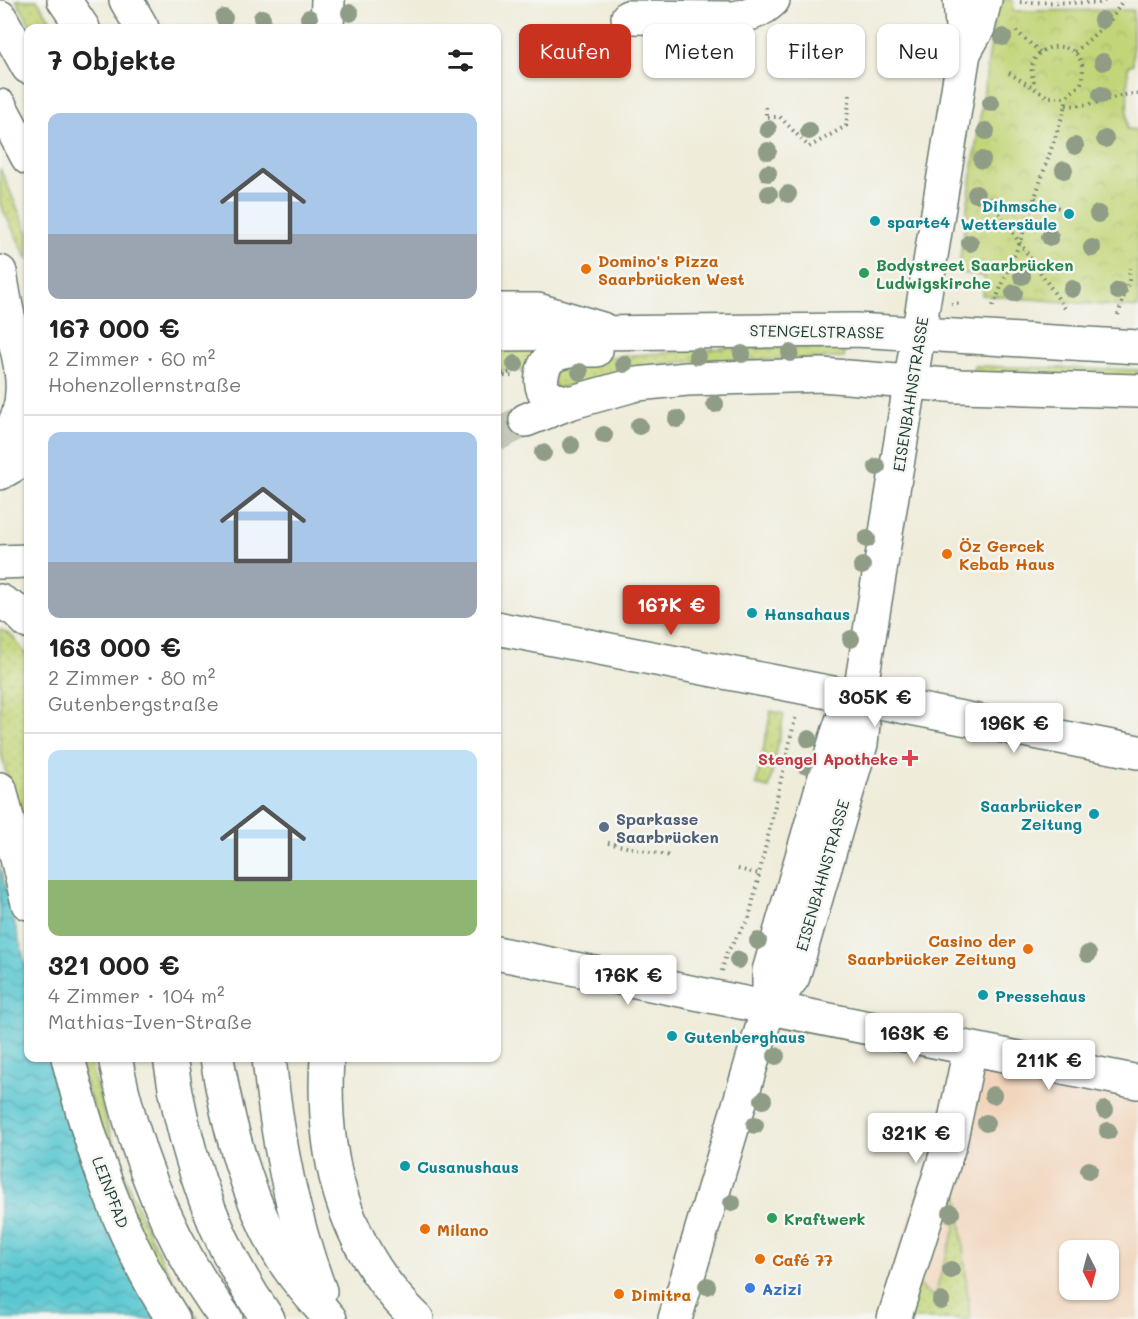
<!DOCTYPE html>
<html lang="de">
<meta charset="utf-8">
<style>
:root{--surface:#fff;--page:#f2f2f2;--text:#222;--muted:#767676;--line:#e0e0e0;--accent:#c8321e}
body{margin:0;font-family:Mali,sans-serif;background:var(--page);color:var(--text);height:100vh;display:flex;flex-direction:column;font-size:22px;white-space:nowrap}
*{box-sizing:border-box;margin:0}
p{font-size:20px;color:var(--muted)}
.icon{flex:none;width:33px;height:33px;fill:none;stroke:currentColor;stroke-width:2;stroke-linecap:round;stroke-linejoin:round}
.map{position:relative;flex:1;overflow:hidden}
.sheet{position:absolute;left:24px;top:24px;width:477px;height:1038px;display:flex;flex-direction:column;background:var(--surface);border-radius:12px;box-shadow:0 2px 4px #0004}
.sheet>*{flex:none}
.banner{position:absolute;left:519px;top:24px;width:528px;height:54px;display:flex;gap:12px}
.needle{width:39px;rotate:174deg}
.controls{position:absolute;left:1059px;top:1240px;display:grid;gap:12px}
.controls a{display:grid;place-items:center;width:60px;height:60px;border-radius:12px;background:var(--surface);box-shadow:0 2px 4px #0004;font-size:30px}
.price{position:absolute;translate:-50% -51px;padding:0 14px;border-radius:6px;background:#fff;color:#222;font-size:20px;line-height:39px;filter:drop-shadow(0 2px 3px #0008)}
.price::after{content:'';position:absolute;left:50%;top:36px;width:18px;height:14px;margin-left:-9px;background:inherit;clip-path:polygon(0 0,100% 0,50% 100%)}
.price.on{background:var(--accent);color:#fff}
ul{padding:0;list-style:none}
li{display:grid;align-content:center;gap:12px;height:318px;padding:0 24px}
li+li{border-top:2px solid var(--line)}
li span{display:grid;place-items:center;height:186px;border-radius:12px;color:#555}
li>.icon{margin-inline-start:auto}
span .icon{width:108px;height:108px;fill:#fffc;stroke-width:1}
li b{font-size:26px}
h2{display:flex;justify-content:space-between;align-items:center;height:72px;padding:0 24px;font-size:26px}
.tag{padding:0 21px;border-radius:12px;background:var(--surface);box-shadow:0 2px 4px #0004;font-size:21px;line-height:54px}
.tag.on{background:var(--accent);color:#fff}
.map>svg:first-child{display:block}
</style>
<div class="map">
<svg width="1138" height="1319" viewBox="0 0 1138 1319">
<defs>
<pattern id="grass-dots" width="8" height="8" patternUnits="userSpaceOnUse" patternTransform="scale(1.5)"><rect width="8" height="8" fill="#c2d578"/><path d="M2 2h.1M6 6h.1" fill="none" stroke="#a6b868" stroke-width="1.8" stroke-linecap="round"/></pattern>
<pattern id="park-crowns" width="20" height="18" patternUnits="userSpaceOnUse" patternTransform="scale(1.5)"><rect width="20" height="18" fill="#c2d578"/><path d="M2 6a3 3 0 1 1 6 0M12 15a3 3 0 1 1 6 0" fill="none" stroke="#a6b868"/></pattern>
<pattern id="water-waves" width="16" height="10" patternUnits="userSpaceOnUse" patternTransform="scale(1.5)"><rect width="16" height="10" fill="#5ac7d1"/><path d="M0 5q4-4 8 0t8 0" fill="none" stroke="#4aa3aa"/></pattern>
</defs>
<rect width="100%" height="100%" fill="#f6f6f2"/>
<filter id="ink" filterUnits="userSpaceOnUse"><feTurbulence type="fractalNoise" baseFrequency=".0167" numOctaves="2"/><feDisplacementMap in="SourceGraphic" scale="12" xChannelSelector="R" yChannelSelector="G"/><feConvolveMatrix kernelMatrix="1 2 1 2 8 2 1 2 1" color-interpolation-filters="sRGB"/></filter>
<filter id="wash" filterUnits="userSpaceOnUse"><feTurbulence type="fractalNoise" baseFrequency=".008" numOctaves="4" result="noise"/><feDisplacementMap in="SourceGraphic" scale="24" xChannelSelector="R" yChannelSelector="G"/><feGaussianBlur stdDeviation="1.35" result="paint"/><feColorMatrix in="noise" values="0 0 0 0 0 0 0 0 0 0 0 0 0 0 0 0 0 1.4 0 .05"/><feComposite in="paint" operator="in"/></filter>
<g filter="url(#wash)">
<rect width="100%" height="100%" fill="#efecda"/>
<path fill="#f1d5bc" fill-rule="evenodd" d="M965 1048 1138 1084V1319H876ZM1070 1251H1108V1290H1070Z"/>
<g fill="url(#grass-dots)" stroke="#708956" stroke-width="1.5">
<path d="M16 0H37L56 28H32Z"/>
<path d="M0 168 28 233V260L0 204Z"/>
<path d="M726 348H845L844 358 683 362 636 368 555 389 553 371 572 360Z"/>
<path d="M547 349 537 398 530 401 528 370 500 371 499 351Z"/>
<path d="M974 366 1138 370V379L972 375Z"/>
<path d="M0 629 12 636 28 657V859L0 749Z"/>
<path d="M771 711 784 714 769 788 756 785Z"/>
<path d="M76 1058H89C112 1150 143 1240 198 1319H183L150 1267Z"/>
<path d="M955 1162 970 1319H905L916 1284 934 1297 956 1225 939 1213Z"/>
</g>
<path fill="url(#park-crowns)" stroke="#708956" stroke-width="1.5" d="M997 0H1013V11L1133 10V64L1128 66 1127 129 1138 130V308L982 295 985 277 958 272Z"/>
<path fill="url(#water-waves)" stroke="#3c8282" stroke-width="1.5" d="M0 866 28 975V1058H51L84 1163 159 1319H0Z"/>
</g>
<g filter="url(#ink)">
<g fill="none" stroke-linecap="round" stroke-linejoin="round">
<path stroke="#c5c9b9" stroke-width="33" stroke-dasharray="33 16" stroke-linecap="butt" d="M496 435 526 420"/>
<g stroke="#687a6e" stroke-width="36">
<g id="minor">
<path d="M126 0 142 28"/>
<path d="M628 17 733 18C749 15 762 11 773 0"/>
<path d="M327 28 328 0"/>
<path d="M496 310H538L602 329"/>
<path d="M496 628 1138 752"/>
<path d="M0 789 28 903"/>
<path d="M496 953 1138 1082"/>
<path d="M68 1058C91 1148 121 1240 173 1319"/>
<path d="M894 1319 950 1143 970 1049"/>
</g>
</g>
<g stroke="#687a6e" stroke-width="36">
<g id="major">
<path d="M964 53 978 28 985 0"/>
<path d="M496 334 856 330 1138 347"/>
<path d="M569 403C563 401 555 400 550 397 536 390 541 363 553 356 565 349 583 350 596 350"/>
<path d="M526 420 569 403 637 384 687 379 822 375 960 386 1138 391"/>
<path d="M0 473 28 457"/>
<path d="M0 562 28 561"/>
<path d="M769 1009V971L836 739 842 721 859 699"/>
<path d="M327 1058C321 1156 344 1249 417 1319"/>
<path d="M675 1319 763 1025 769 1009 793 977 861 744 863 724 859 699 964 53 960 0"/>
</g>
</g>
<g stroke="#687a6e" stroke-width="36">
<g id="highway">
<path d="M64 0 83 28"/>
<path d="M0 17 28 67"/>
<path d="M0 106 28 158"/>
<path d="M0 446C34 408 22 366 10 323 5 306 3 289 0 272"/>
<path d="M0 601 17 611 28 622"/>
<path d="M115 1058C134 1152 168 1241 226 1319"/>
<path d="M170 1058C184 1150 213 1242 268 1319"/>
<path d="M217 1058C227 1121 245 1188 275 1246 289 1273 311 1296 330 1319"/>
<path d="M269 1058C277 1138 291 1215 320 1291"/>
</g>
</g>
<g stroke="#687a6e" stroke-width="4" stroke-dasharray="1.5 4.5" stroke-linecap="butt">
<path d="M1020 2 1102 3 1105 0"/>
<path d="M1016 31 1040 52"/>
<path d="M1075 52 1110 21 1123 0"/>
<path d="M1009 73 1048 97H1066L1081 84C1096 30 1012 38 1036 87"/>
<path d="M1066 105C1099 108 1109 94 1138 94"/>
<path d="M766 107V117H780L809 147 846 126 850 94"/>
<path d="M989 198 1066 310"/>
<path d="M1035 198 1061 209"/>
<path d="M951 304 963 303"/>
<path d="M993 306 1020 242 1066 105V97"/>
<path d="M1118 315 1129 281 1130 268"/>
<path d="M496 375 513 372"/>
<path d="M504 376H514"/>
<path d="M608 843 670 856"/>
<path d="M738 869 760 874"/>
<path d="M722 971 726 954 749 918 796 715"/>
</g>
<use href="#minor" stroke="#fff" stroke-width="33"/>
<use href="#major" stroke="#fff" stroke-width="33"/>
<use href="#highway" stroke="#fff" stroke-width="33"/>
</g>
<g fill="#8f9c86">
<circle cx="350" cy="13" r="9"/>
<circle cx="224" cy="18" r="9"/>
<circle cx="262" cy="18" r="9"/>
<circle cx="309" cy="18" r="9"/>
<circle cx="1102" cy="20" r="9"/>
<circle cx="1003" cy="37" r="9"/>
<circle cx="1103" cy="62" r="9"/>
<circle cx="1101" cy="95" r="9"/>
<circle cx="991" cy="103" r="9"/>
<circle cx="768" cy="129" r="9"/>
<circle cx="809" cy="131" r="9"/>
<circle cx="986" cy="131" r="9"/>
<circle cx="1105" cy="139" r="9"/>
<circle cx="1075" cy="146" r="9"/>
<circle cx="768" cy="151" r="9"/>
<circle cx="982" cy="160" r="9"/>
<circle cx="1064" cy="170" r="9"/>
<circle cx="768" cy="173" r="9"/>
<circle cx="769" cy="194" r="9"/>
<circle cx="788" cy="194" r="9"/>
<circle cx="976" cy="194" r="9"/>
<circle cx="1098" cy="214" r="9"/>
<circle cx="1050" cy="237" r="9"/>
<circle cx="970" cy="243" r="9"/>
<circle cx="1092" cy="248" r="9"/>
<circle cx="1022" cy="276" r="9"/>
<circle cx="1072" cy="289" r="9"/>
<circle cx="1118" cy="291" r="9"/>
<circle cx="1014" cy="293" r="9"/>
<circle cx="790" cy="353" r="9"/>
<circle cx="742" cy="354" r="9"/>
<circle cx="697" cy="356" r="9"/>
<circle cx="515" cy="364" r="9"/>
<circle cx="624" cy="364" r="9"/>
<circle cx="580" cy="372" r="9"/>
<circle cx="715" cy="404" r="9"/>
<circle cx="677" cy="419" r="9"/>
<circle cx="639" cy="426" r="9"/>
<circle cx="604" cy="435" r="9"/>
<circle cx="571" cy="445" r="9"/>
<circle cx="543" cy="453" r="9"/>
<circle cx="877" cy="467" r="9"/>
<circle cx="867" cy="539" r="9"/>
<circle cx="862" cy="566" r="9"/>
<circle cx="851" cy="639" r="9"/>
<circle cx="809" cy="739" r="9"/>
<circle cx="804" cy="765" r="9"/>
<circle cx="758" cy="941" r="9"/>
<circle cx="1088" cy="954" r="9"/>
<circle cx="738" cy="960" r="9"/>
<circle cx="776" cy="1056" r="9"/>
<circle cx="993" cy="1095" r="9"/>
<circle cx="763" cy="1100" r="9"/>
<circle cx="1105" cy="1110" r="9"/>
<circle cx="986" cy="1123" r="9"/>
<circle cx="755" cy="1125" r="9"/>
<circle cx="1108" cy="1131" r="9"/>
<circle cx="1089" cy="1170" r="9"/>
<circle cx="732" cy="1203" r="9"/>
<circle cx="951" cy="1213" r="9"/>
<circle cx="951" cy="1270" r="9"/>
<circle cx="707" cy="1286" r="9"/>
<circle cx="941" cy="1301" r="9"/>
</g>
</g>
<g fill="#0f9aa8" stroke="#f6f6f2" stroke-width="2">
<circle cx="1069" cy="214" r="6"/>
<circle cx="875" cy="221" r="6"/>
<circle cx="752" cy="613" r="6"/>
<circle cx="1094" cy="814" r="6"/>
<circle cx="983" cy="995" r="6"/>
<circle cx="672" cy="1036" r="6"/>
<circle cx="405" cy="1166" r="6"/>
</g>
<g fill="#e8710a" stroke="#f6f6f2" stroke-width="2">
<circle cx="586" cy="269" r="6"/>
<circle cx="947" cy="554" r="6"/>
<circle cx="1028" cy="949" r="6"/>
<circle cx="425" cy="1229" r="6"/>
<circle cx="760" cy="1259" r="6"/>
<circle cx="619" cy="1294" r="6"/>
</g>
<g fill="#2e9e5b" stroke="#f6f6f2" stroke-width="2">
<circle cx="864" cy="273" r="6"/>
<circle cx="772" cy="1218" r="6"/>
</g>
<path fill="#e0444e" stroke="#f6f6f2" stroke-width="2" d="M907 749h6v6h6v6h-6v6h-6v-6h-6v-6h6z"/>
<circle fill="#5c6f8a" stroke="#f6f6f2" stroke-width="2" cx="604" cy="827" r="6"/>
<circle fill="#3f7fe0" stroke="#f6f6f2" stroke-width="2" cx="750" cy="1288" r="6"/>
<g text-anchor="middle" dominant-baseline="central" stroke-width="5" stroke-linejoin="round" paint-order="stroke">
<g font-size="16" font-weight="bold" fill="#0d838f" stroke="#f6f6f2" text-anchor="start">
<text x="1057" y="205" text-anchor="end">Dihmsche<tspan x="1057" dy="18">Wettersäule</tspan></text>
<text x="887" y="221">sparte4</text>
<text x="764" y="613">Hansahaus</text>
<text x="1082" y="805" text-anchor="end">Saarbrücker<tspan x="1082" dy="18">Zeitung</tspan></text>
<text x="995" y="995">Pressehaus</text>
<text x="684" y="1036">Gutenberghaus</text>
<text x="417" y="1166">Cusanushaus</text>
</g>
<g font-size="16" font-weight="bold" fill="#c56008" stroke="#f6f6f2" text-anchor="start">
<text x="598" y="260">Domino's Pizza<tspan x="598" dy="18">Saarbrücken West</tspan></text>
<text x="959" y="545">Öz Gercek<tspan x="959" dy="18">Kebab Haus</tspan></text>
<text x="1016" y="940" text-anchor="end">Casino der<tspan x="1016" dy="18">Saarbrücker Zeitung</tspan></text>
<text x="437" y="1229">Milano</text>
<text x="772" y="1259">Café 77</text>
<text x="631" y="1294">Dimitra</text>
</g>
<g font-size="16" font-weight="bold" fill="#27864d" stroke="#f6f6f2" text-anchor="start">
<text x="876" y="264">Bodystreet Saarbrücken<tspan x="876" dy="18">Ludwigskirche</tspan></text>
<text x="784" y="1218">Kraftwerk</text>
</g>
<g font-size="16" fill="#1f3d34" stroke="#f6f6f2">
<text transform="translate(817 331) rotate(1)">STENGELSTRASSE</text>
<text transform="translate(910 394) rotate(-81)">EISENBAHNSTRASSE</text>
<text transform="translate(822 875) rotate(-74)">EISENBAHNSTRASSE</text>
<text transform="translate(111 1192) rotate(69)">LEINPFAD</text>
</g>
<g font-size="16" font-weight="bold" fill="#be3a42" stroke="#f6f6f2" text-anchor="end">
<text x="898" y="758">Stengel Apotheke</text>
</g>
<g font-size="16" font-weight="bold" fill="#4e5e75" stroke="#f6f6f2" text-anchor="start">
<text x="616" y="818">Sparkasse<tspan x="616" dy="18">Saarbrücken</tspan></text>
</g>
<g font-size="16" font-weight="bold" fill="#366cbe" stroke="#f6f6f2" text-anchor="start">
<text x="762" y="1288">Azizi</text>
</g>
</g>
</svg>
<div class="controls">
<a><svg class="needle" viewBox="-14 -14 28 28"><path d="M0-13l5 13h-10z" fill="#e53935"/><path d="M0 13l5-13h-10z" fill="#767676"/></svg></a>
</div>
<b class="price on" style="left:671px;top:636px">167K €</b>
<b class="price" style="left:875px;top:728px">305K €</b>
<b class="price" style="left:1014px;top:754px">196K €</b>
<b class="price" style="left:628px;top:1006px">176K €</b>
<b class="price" style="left:914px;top:1064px">163K €</b>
<b class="price" style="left:1049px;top:1091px">211K €</b>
<b class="price" style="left:916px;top:1164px">321K €</b>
<div class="banner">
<a class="tag on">Kaufen</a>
<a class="tag">Mieten</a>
<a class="tag">Filter</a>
<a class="tag">Neu</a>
</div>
<section class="sheet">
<h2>7 Objekte<svg class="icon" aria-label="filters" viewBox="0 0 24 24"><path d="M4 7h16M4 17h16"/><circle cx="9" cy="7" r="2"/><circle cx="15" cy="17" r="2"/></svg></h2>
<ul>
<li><span style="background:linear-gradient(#a9c7e8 65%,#9aa5b1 0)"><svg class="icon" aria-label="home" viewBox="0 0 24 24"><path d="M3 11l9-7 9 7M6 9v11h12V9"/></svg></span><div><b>167 000 €</b><p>2 Zimmer · 60 m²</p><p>Hohenzollernstraße</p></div></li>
<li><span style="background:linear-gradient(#a9c7e8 70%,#9aa5b1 0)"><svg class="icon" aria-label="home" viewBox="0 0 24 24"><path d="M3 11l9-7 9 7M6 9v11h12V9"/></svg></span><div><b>163 000 €</b><p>2 Zimmer · 80 m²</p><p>Gutenbergstraße</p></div></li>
<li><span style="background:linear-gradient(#bfe0f5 70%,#8fb573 0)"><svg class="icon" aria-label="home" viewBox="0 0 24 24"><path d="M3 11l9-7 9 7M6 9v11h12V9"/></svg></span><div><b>321 000 €</b><p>4 Zimmer · 104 m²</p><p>Mathias-Iven-Straße</p></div></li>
</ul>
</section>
</div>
